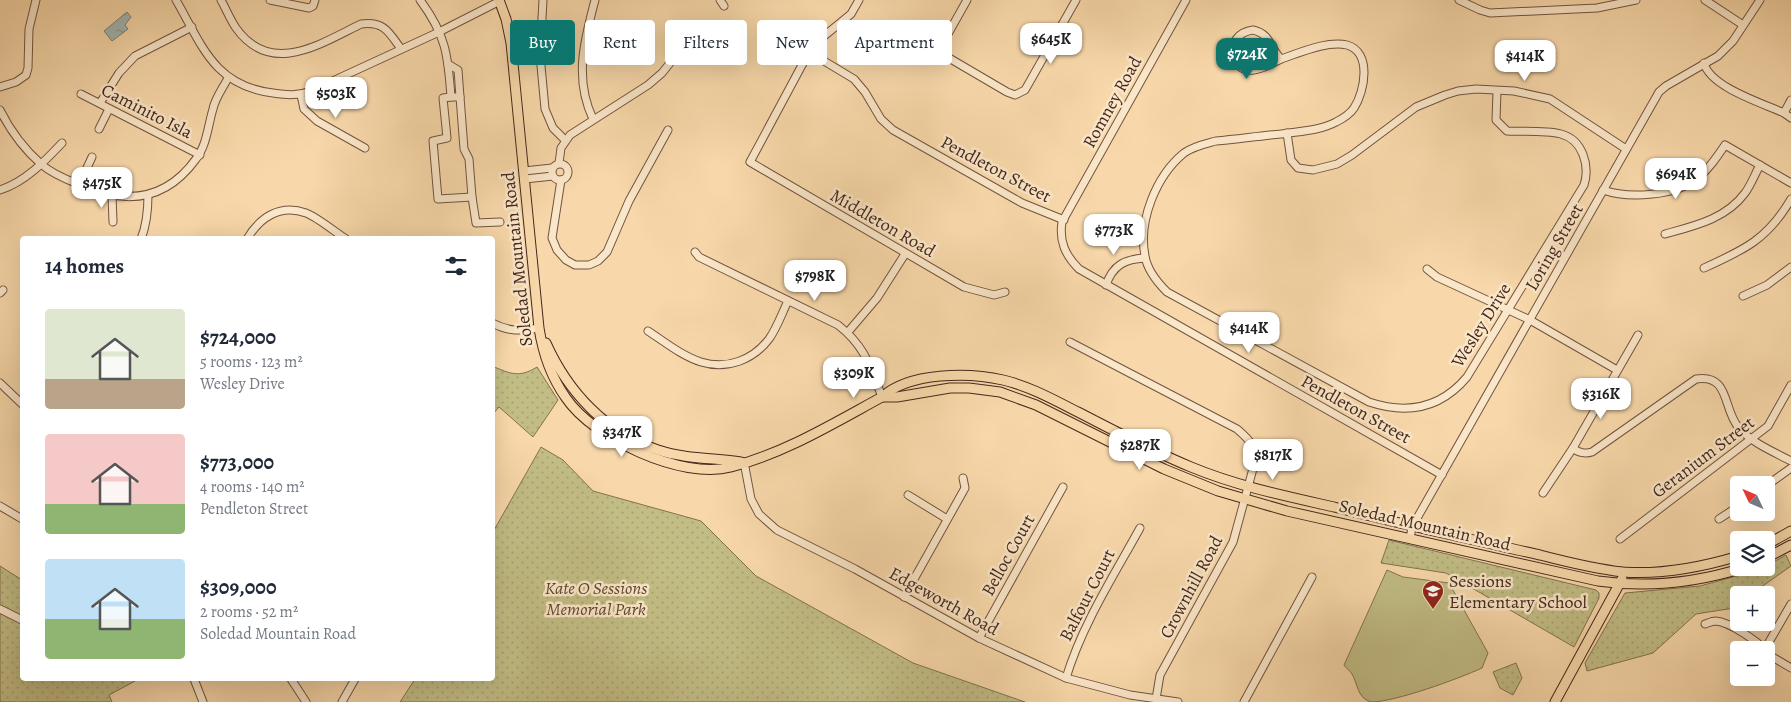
<!DOCTYPE html>
<meta charset="utf-8">
<style>
:root{--surface:#fff;--page:#f6f6f7;--text:#1f2937;--muted:#747a83;--accent:#0f766e}
body{margin:0;font-family:Alegreya,serif;background:var(--page);color:var(--text);height:100vh;display:flex;flex-direction:column;font-size:19px;white-space:nowrap}
*{box-sizing:border-box;margin:0}
p{font-size:16px;color:var(--muted)}
.icon{flex:none;width:28px;height:28px;fill:none;stroke:currentColor;stroke-width:2;stroke-linecap:round;stroke-linejoin:round}
.map{position:relative;flex:1;overflow:hidden}
.side{position:absolute;left:20px;top:236px;width:475px;height:445px;display:flex;flex-direction:column;background:var(--surface);border-radius:5px;box-shadow:0 5px 20px #0002}
.side>*{flex:none}
.top-card{position:absolute;left:510px;top:20px;width:475px;height:45px;display:flex;gap:10px}
.needle{width:32px;rotate:314deg}
.fabs{position:absolute;left:1730px;top:476px;display:grid;gap:10px}
.fabs a{display:grid;place-items:center;width:45px;height:45px;border-radius:5px;background:var(--surface);box-shadow:0 5px 20px #0002;font-size:25px}
.price{position:absolute;translate:-50% -42px;padding:0 11px;border-radius:10px;background:#fff;color:#222;font-size:16px;line-height:32px;filter:drop-shadow(0 1px 2px #0008)}
.price::after{content:'';position:absolute;left:50%;top:30px;width:15px;height:11px;margin-left:-8px;background:inherit;clip-path:polygon(0 0,100% 0,50% 100%)}
.price.selected{background:var(--accent);color:#fff}
ul{padding:0;list-style:none}
li{display:flex;align-items:center;gap:15px;height:125px;padding:0 25px}
li span{display:grid;place-items:center;flex:none;width:140px;height:100px;border-radius:5px;color:#555}
li>.icon{margin-inline-start:auto}
span .icon{width:60px;height:60px;fill:#fffc;stroke-width:1}
li b{font-size:21px}
h2{display:flex;justify-content:space-between;align-items:center;height:60px;padding:0 25px;font-size:21px}
.pill{padding:0 18px;border-radius:5px;background:var(--surface);box-shadow:0 5px 20px #0002;font-size:18px;line-height:45px}
.pill.selected{background:var(--accent);color:#fff}
.map>svg:first-child{display:block}
</style>
<div class="map">
<svg width="1791" height="702" viewBox="0 0 1791 702">
<defs>
<pattern id="green-dots" width="8" height="8" patternUnits="userSpaceOnUse" patternTransform="scale(1.25)"><rect width="8" height="8" fill="#c2bd85"/><path d="M2 2h.1M6 6h.1" fill="none" stroke="#a8a272" stroke-width="1.8" stroke-linecap="round"/></pattern>
<pattern id="water-ripples" width="26" height="14" patternUnits="userSpaceOnUse" patternTransform="scale(1.25)"><rect width="26" height="14" fill="#a3b7b5"/><path d="M2 4q2-2 4 0t4 0M15 11q2-2 4 0t4 0" fill="none" stroke="#869592"/></pattern>
</defs>
<rect width="100%" height="100%" fill="#f8d8aa"/>
<filter id="stains"><feTurbulence type="fractalNoise" baseFrequency=".004" numOctaves="4"/><feColorMatrix values="0 0 0 0 .2 0 0 0 0 .09 0 0 0 0 .02 0 0 0 .5 -.17"/></filter>
<radialGradient id="worn" r=".72"><stop offset=".6" stop-color="#630" stop-opacity="0"/><stop offset="1" stop-color="#630" stop-opacity=".3"/></radialGradient>
<g fill="url(#green-dots)" stroke="#837250">
<path d="M492 366C511 374 519 378 537 367L558 400 533 437 499 407 493 414Z"/>
<path d="M541 447 563 460 593 491 701 521 756 576 913 663 1025 702H400L415 679H492L493 532Z"/>
<path d="M1389 540 1596 590 1599 593V598L1574 647 1446 573 1381 563Z"/>
<path d="M1786 555 1791 566 1750 595H1739V604L1734 608 1696 614 1653 653 1587 671 1585 663 1625 593 1700 586 1766 568V566Z"/>
<path d="M0 566 22 580V679H133L135 681 109 695 112 702H0Z"/>
<path d="M1516 663 1522 678 1513 695 1500 688 1493 672Z"/>
</g>
<path fill="#c2bd85" stroke="#837250" d="M1387 570 1403 577 1449 583 1488 653 1482 668C1458 679 1395 702 1371 702 1357 698 1358 684 1352 674 1350 671 1346 668 1344 665Z"/>
<path fill="url(#water-ripples)" stroke="#7d7e78" d="M127 12 131 17 125 25 128 29 112 41 104 31Z"/>
<g fill="none" stroke-linecap="round" stroke-linejoin="round">
<g stroke="#715440" stroke-width="9">
<g id="minor">
<path d="M176 0C202 45 214 86 273 93 287 95 298 96 311 91L439 32 500 1"/>
<path d="M221 0C226 9 230 19 236 28 271 77 320 44 361 24 384 21 389 32 401 49"/>
<path d="M270 0 309 8 313 6 315 0"/>
<path d="M420 0C446 35 448 55 451 97H460L464 149 469 159 472 197 476 223 500 222"/>
<path d="M543 0 540 55 545 109 553 128 565 140"/>
<path d="M720 0 724 6"/>
<path d="M859 0 851 14 818 41 809 52 750 162 964 287 994 295 1005 292"/>
<path d="M967 0 944 41C942 49 943 52 949 58L1007 92 1015 95 1025 90 1076 0"/>
<path d="M1186 0 1062 222C1059 241 1065 255 1079 269L1442 475"/>
<path d="M1459 0 1480 10 1490 13 1597 8 1636 0"/>
<path d="M1705 0 1743 25"/>
<path d="M1253 30C1271 34 1270 48 1281 59 1273 63 1263 69 1254 70 1228 73 1223 34 1253 30Z"/>
<path d="M809 52 854 79 865 92 881 119 893 130 1022 203 1064 220"/>
<path d="M1281 59C1299 53 1328 40 1347 45 1372 52 1365 91 1354 108 1350 114 1342 119 1336 122 1319 131 1300 131 1281 134 1259 136 1238 139 1216 141 1205 144 1194 146 1184 153 1156 176 1138 221 1145 256 1147 269 1158 283 1167 292L1369 402C1408 415 1441 408 1467 377L1584 185C1590 166 1583 140 1561 134 1545 130 1523 132 1507 131L1496 120 1497 91"/>
<path d="M1704 63C1710 87 1762 103 1784 113L1791 118"/>
<path d="M448 64 458 70 460 97"/>
<path d="M0 87 16 82 26 75 28 68 29 29 36 0"/>
<path d="M81 94 200 155"/>
<path d="M301 95 304 109 317 121 365 148"/>
<path d="M451 97 443 98 447 138 433 141 438 199 472 197"/>
<path d="M100 103 119 73 135 56 192 27"/>
<path d="M0 110C10 130 24 149 41 164 51 173 65 179 78 184 124 205 165 202 196 159 207 145 208 125 213 109 215 98 223 88 228 78"/>
<path d="M1784 113 1791 100"/>
<path d="M593 119C574 79 584 41 595 0"/>
<path d="M99 129 109 109"/>
<path d="M1287 133 1291 160 1298 168 1313 170 1337 164 1352 155 1416 107 1445 95 1458 91 1476 89 1514 91 1550 99 1626 149"/>
<path d="M559 163 561 148 570 135 648 85 662 73 674 58 678 57"/>
<circle cx="560" cy="172" r="8"/>
<path d="M524 171 552 168"/>
<path d="M525 179 553 176"/>
<path d="M561 180 552 238 557 250 566 260 575 265H589L598 261 607 252 629 201 668 130"/>
<path d="M79 185 92 157"/>
<path d="M0 190C25 182 45 161 62 143"/>
<path d="M1603 190C1629 199 1676 196 1698 178 1709 169 1717 157 1725 145L1791 183"/>
<path d="M112 195 113 222"/>
<path d="M1665 234C1694 226 1726 219 1745 193 1751 185 1755 174 1760 165"/>
<path d="M141 239C147 224 148 211 148 195"/>
<path d="M247 239C260 217 280 204 306 213 317 217 335 232 346 239"/>
<path d="M695 252 699 257 838 325C865 346 870 366 882 397"/>
<path d="M1704 268C1744 250 1768 239 1791 199"/>
<path d="M1427 269 1437 277 1530 320 1617 370"/>
<path d="M1106 285C1113 265 1125 259 1145 258"/>
<path d="M0 293 3 290"/>
<path d="M1743 296 1767 285 1791 267"/>
<path d="M492 323C510 332 519 331 539 328"/>
<path d="M648 331C665 342 682 356 701 362 727 370 753 360 769 339 777 328 782 313 788 301"/>
<path d="M848 332 877 298 905 254"/>
<path d="M1070 342 1237 429C1251 441 1256 446 1254 465L1233 542 1160 675 1156 699"/>
<path d="M0 383 22 404"/>
<path d="M1573 448C1578 453 1586 454 1592 452L1696 379C1731 374 1722 409 1739 428 1752 443 1774 452 1791 461"/>
<path d="M744 462 751 499 759 514 777 530 855 569 979 638 1066 678 1130 695 1178 702"/>
<path d="M1766 486 1791 468"/>
<path d="M1543 493 1573 448 1638 335"/>
<path d="M908 495 947 519"/>
<path d="M0 506 22 519"/>
<path d="M1719 519 1739 506"/>
<path d="M1410 539 1412 527 1659 92 1666 86 1718 56 1733 41 1760 0"/>
<path d="M1620 539 1768 426 1791 385"/>
<path d="M904 597 965 488 963 478"/>
<path d="M0 609 22 620"/>
<path d="M1705 624C1708 623 1712 621 1716 621 1730 622 1756 641 1766 650"/>
<path d="M979 638 1063 487"/>
<path d="M1765 649 1791 604"/>
<path d="M1766 651 1769 655 1791 668"/>
<path d="M1066 678C1082 625 1113 577 1140 528"/>
<path d="M194 679 203 702"/>
<path d="M291 679 306 702"/>
<path d="M342 702 355 679"/>
<path d="M1244 702 1312 577"/>
</g>
</g>
<g stroke="#44281c" stroke-width="11">
<g id="major">
<path d="M499 0 506 19 511 43 539 328C543 354 551 377 566 398 594 439 682 480 731 467 785 453 834 423 882 397 909 372 969 372 1003 380 1029 386 1054 400 1078 412 1115 431 1152 451 1191 467 1237 486 1285 496 1334 507 1374 517 1415 527 1456 536 1484 542 1512 549 1540 555 1567 562 1595 569 1623 572 1662 575 1702 567 1739 556"/>
<path d="M546 343C568 392 606 433 658 450 685 459 714 458 741 462"/>
<path d="M882 397H897L950 388H969L1000 392 1036 405 1164 469 1218 491 1287 511 1598 581C1647 588 1695 583 1743 568"/>
<path d="M1766 545 1791 531"/>
<path d="M1766 558 1791 545"/>
<path d="M1555 702 1622 579"/>
</g>
</g>
<use href="#minor" stroke="#fae6c8" stroke-width="7"/>
<use href="#major" stroke="#f8d8aa" stroke-width="9"/>
</g>
<defs>
<g id="school-pin" transform="scale(1.125)"><path d="M0 17L-7.5 6A9.5 9.5 0 1 1 7.5 6Z" fill="#8f2418" stroke="#fae6c8"/><path d="M0-5L7-2L0 1L-7-2ZM-4 1L0 2.5L4 1V4Q0 6-4 4Z" fill="#fff"/></g>
</defs>
<g fill-rule="evenodd">
<use href="#school-pin" x="1433" y="591"/>
</g>
<g text-anchor="middle" dominant-baseline="central" stroke-width="5" stroke-linejoin="round" paint-order="stroke">
<g font-size="18" fill="#44281c" stroke="#fae6c8">
<text transform="translate(1112 102) rotate(-61)">Romney Road</text>
<text transform="translate(147 111) rotate(27)">Caminito Isla</text>
<text transform="translate(996 169) rotate(28)">Pendleton Street</text>
<text transform="translate(883 223) rotate(30)">Middleton Road</text>
<text transform="translate(1554 247) rotate(-60)">Loring Street</text>
<text transform="translate(517 259) rotate(-96)">Soledad Mountain Road</text>
<text transform="translate(1481 325) rotate(-58)">Wesley Drive</text>
<text transform="translate(1356 409) rotate(29)">Pendleton Street</text>
<text transform="translate(1703 457) rotate(-37)">Geranium Street</text>
<text transform="translate(1425 525) rotate(13)">Soledad Mountain Road</text>
<text transform="translate(1008 555) rotate(-61)">Belloc Court</text>
<text transform="translate(1191 587) rotate(-62)">Crownhill Road</text>
<text transform="translate(1087 595) rotate(-63)">Balfour Court</text>
<text transform="translate(944 601) rotate(29)">Edgeworth Road</text>
</g>
<g font-size="18" fill="#44281c" stroke="#fae6c8" text-anchor="start">
<text x="1449" y="581">Sessions<tspan x="1449" dy="21">Elementary School</tspan></text>
</g>
<g font-size="18" font-style="italic" fill="#5d4631" stroke="#fae6c8">
<text x="596" y="588">Kate O Sessions<tspan x="596" dy="21">Memorial Park</tspan></text>
</g>
</g>
<rect width="100%" height="100%" filter="url(#stains)"/>
<rect width="100%" height="100%" fill="url(#worn)"/>
</svg>
<div class="fabs">
<a><svg class="needle" viewBox="-14 -14 28 28"><path d="M0-13l5 13h-10z" fill="#e53935"/><path d="M0 13l5-13h-10z" fill="#747a83"/></svg></a>
<a><svg class="icon" aria-label="layers" viewBox="0 0 24 24"><path d="M12 4l9 5-9 5-9-5zM3 14l9 5 9-5"/></svg></a>
<a>+</a>
<a>−</a>
</div>
<b class="price" style="left:1051px;top:65px">$645K</b>
<b class="price selected" style="left:1247px;top:80px">$724K</b>
<b class="price" style="left:1525px;top:82px">$414K</b>
<b class="price" style="left:336px;top:119px">$503K</b>
<b class="price" style="left:1676px;top:200px">$694K</b>
<b class="price" style="left:102px;top:209px">$475K</b>
<b class="price" style="left:1114px;top:256px">$773K</b>
<b class="price" style="left:815px;top:302px">$798K</b>
<b class="price" style="left:1249px;top:354px">$414K</b>
<b class="price" style="left:854px;top:399px">$309K</b>
<b class="price" style="left:1601px;top:420px">$316K</b>
<b class="price" style="left:622px;top:458px">$347K</b>
<b class="price" style="left:1140px;top:471px">$287K</b>
<b class="price" style="left:1273px;top:481px">$817K</b>
<div class="top-card">
<a class="pill selected">Buy</a>
<a class="pill">Rent</a>
<a class="pill">Filters</a>
<a class="pill">New</a>
<a class="pill">Apartment</a>
</div>
<section class="side">
<h2>14 homes<svg class="icon" aria-label="filters" viewBox="0 0 24 24"><path d="M4 7h16M4 17h16"/><circle cx="9" cy="7" r="2"/><circle cx="15" cy="17" r="2"/></svg></h2>
<ul>
<li><span style="background:linear-gradient(#dfe7d0 70%,#b9a48a 0)"><svg class="icon" aria-label="home" viewBox="0 0 24 24"><path d="M3 11l9-7 9 7M6 9v11h12V9"/></svg></span><div><b>$724,000</b><p>5 rooms · 123 m²</p><p>Wesley Drive</p></div></li>
<li><span style="background:linear-gradient(#f6c9c9 70%,#8fb573 0)"><svg class="icon" aria-label="home" viewBox="0 0 24 24"><path d="M3 11l9-7 9 7M6 9v11h12V9"/></svg></span><div><b>$773,000</b><p>4 rooms · 140 m²</p><p>Pendleton Street</p></div></li>
<li><span style="background:linear-gradient(#bfe0f5 60%,#8fb573 0)"><svg class="icon" aria-label="home" viewBox="0 0 24 24"><path d="M3 11l9-7 9 7M6 9v11h12V9"/></svg></span><div><b>$309,000</b><p>2 rooms · 52 m²</p><p>Soledad Mountain Road</p></div></li>
</ul>
</section>
</div>
